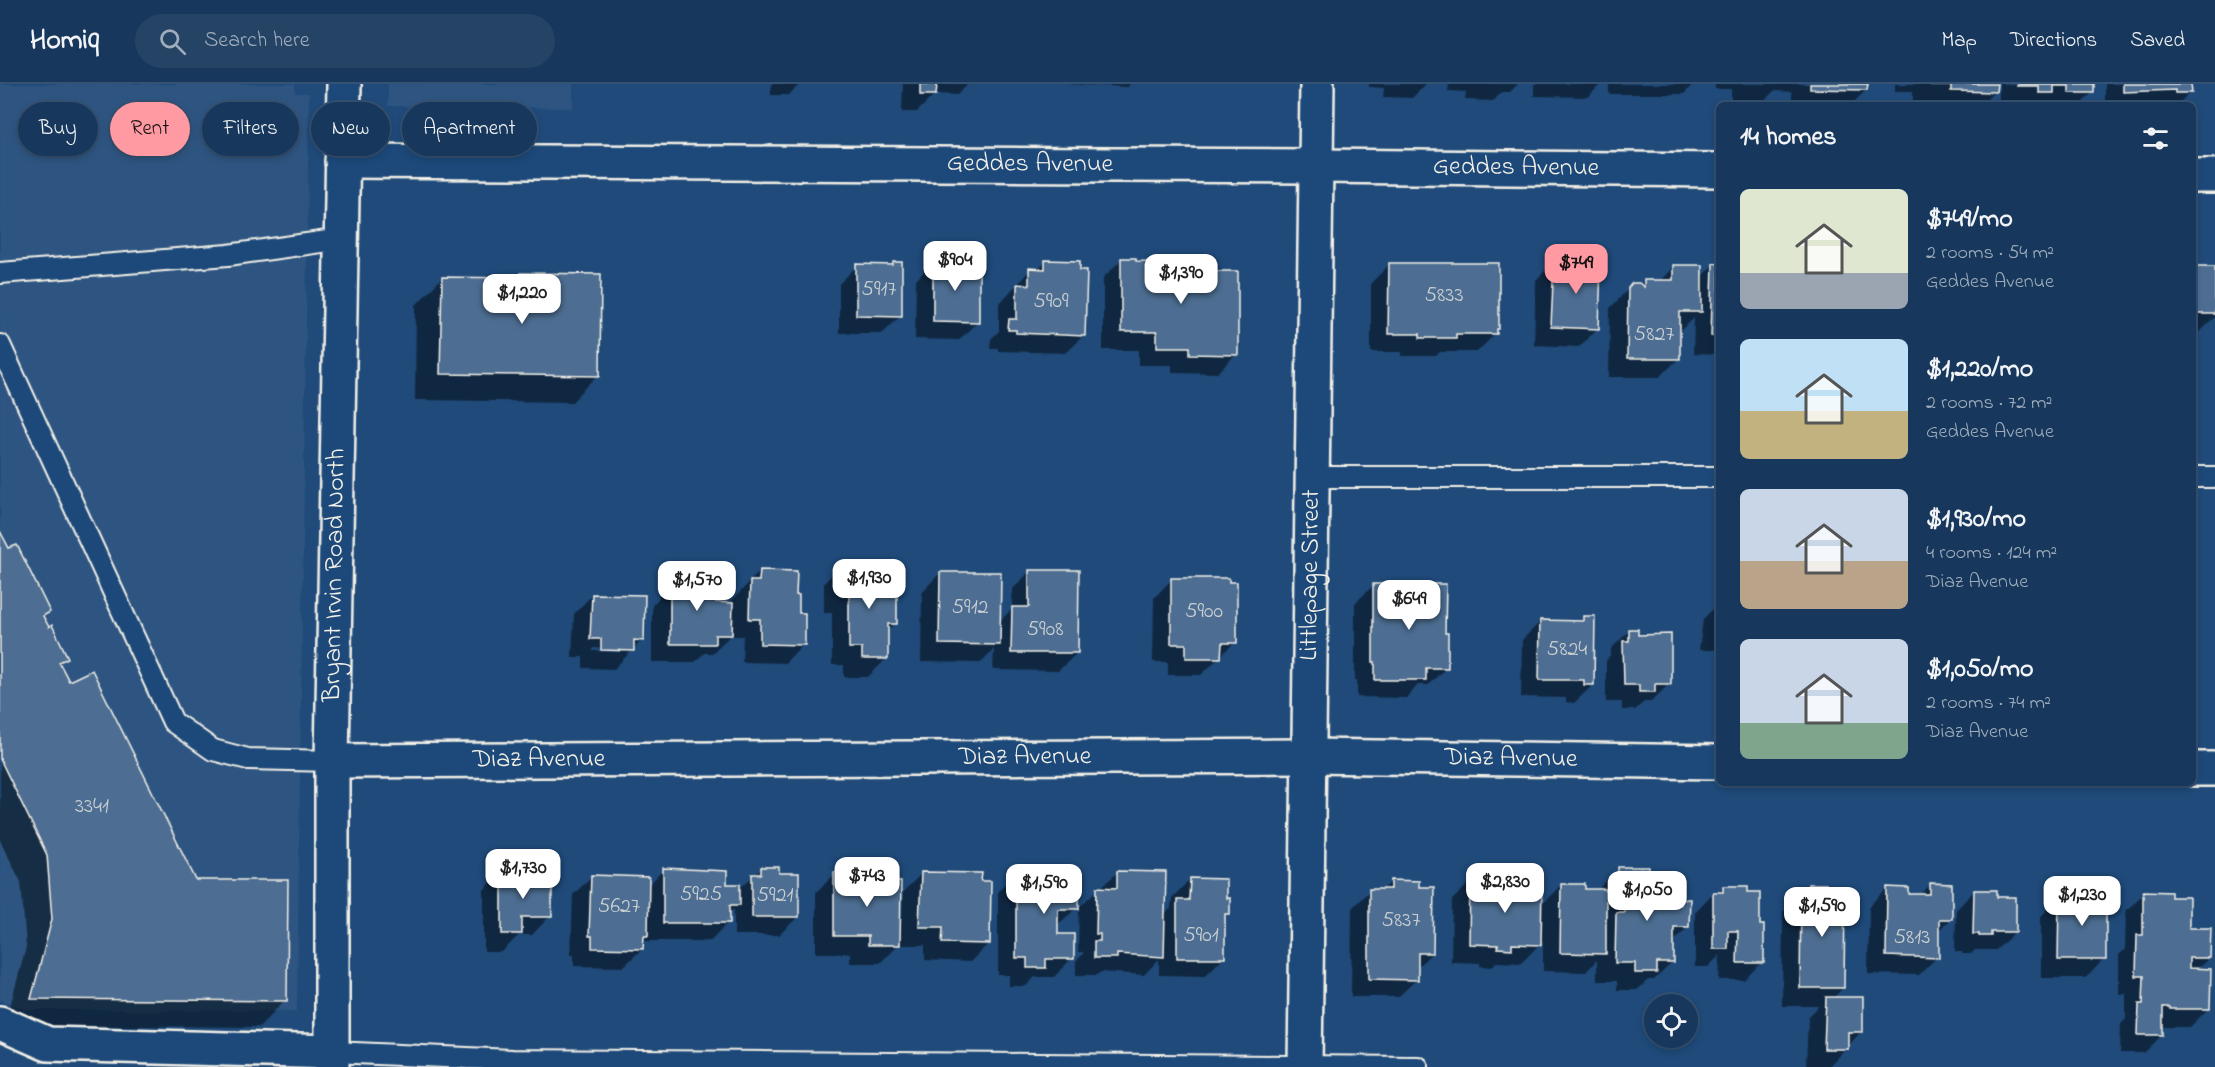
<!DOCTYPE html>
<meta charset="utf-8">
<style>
:root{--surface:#17385c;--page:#244365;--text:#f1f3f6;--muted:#9eacbb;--line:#365272;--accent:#ff9aa2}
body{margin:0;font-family:"Indie Flower",sans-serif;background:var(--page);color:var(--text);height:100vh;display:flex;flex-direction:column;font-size:22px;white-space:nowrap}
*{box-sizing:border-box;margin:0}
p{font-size:20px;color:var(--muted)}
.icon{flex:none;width:33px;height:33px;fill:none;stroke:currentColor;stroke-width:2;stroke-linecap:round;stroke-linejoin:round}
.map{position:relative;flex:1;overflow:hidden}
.panel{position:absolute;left:1716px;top:18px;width:480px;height:684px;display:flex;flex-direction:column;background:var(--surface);border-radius:9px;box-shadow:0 3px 9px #0003,0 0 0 2px var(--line)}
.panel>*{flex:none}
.banner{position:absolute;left:18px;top:18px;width:570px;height:54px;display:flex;gap:12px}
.buttons{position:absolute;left:1644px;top:910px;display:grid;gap:12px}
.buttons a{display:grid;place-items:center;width:54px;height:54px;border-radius:50%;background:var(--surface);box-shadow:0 3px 9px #0003,0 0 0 2px var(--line);font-size:30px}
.price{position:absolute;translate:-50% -51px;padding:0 14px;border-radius:12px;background:#fff;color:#222;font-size:20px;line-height:39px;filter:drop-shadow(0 2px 3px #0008)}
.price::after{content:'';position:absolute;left:50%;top:36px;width:18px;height:14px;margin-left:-9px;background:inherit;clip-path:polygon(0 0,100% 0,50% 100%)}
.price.active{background:var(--accent);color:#111}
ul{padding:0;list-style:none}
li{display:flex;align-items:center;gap:18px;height:150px;padding:0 24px}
li span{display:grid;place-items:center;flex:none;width:168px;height:120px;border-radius:9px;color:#555}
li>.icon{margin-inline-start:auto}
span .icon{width:72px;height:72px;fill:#fffc;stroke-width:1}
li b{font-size:26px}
h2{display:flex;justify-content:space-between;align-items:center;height:72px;padding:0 24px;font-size:26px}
.pill{padding:0 21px;border-radius:27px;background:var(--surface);box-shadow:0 3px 9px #0003,0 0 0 2px var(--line);font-size:21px;line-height:54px}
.pill.active{background:var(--accent);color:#111}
header{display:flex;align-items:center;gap:36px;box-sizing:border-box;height:84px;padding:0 30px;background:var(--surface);border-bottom:2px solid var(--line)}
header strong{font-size:28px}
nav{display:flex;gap:33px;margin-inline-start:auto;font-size:21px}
.search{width:420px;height:54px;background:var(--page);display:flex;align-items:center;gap:15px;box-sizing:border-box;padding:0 21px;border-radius:33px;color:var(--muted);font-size:22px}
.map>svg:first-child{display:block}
</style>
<header>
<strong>Homiq</strong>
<div class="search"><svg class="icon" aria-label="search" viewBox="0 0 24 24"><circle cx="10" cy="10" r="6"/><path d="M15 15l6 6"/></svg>Search here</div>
<nav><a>Map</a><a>Directions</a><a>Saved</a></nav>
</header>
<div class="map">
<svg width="2215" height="983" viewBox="0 0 2215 983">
<rect width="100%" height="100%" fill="#1f4a7a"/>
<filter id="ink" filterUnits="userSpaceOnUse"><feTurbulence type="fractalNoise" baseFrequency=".0167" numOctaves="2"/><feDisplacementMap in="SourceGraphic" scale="12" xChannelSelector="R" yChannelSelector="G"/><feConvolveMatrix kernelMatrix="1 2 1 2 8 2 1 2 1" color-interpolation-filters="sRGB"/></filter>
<g filter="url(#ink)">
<g fill="#2d5581">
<path d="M0 0H295V9H309L297 927 28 926 0 916Z"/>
<path d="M388 0H573V24L388 22Z"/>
</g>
<g fill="#0007" fill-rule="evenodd">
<path d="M771 0H803H800L789 11H771Z"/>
<path d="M903 0H968L957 11 935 10 917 28H902Z"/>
<path d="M1065 0H1130L1128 3Z"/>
<path d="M1369 0H1426L1412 14 1383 13 1384 4 1369 3Z"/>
<path d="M1449 0H1518L1510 8H1502L1493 17 1465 16 1466 8 1448 7Z"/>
<path d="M1534 0H1601L1588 13 1534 12Z"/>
<path d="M1609 0H1693L1684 10H1609Z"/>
<path d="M1715 0H1866V6L1851 21H1792V8L1774 7 1762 19 1731 18V5H1715Z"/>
<path d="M1895 0H1995V7L1981 21 1913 20V7H1895Z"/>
<path d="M1999 0H2093L2092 9 2080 21 1999 20Z"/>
<path d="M2105 0H2190V8L2177 21H2105Z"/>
<path d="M1122 175 1134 178 1236 270 1218 289 1172 288V281H1139V266H1103V194Z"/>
<path d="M934 177 963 188 977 238 959 256 915 255 916 196Z"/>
<path d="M1555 177 1597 245 1579 263 1534 261 1536 196Z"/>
<path d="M1046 178 1084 251 1065 269 998 267V264H990L991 255 999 247V220L1030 186H1037Z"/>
<path d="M894 180 901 231 882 249H839V200L857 182H891Z"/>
<path d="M1390 180 1495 250 1477 268H1440L1436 272H1402V268H1371V199Z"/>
<path d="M1713 181H1719V271L1693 270 1694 234 1682 246H1679L1678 275 1660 293H1609L1610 224 1633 200 1640 202 1644 197 1659 198 1674 182 1700 194Z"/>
<path d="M2193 183H2215V233L2200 248H2193Z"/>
<path d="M520 190 598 291 572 318 415 316 416 221 442 194 515 195Z"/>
<path d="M0 450 48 528 43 534 66 573 59 581 195 797 285 916 259 943 5 941 26 863 21 798 0 756Z"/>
<path d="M842 480 859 487 887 508 895 539 887 548V574L868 593H844V581H832V529H824V499Z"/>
<path d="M760 487 795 513 803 560 785 579 742 578 743 552H731L732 550 712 569H704L695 578H652V521L659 514V507L678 488 715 520H732V517L742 506Z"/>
<path d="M1030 487 1077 569 1058 587 993 586 994 565 980 579 921 578 922 508 940 489 999 538 1012 525V506Z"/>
<path d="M1172 495 1235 558 1201 591H1168V578H1153L1154 514Z"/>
<path d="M1374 501 1444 551 1447 583 1428 601H1418L1406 614 1357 613V596H1355V519Z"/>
<path d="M592 511 642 556 614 585 583 584V573H572L574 530ZM593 564 626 566 623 568 593 567Z"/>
<path d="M1719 519V566H1699L1703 535Z"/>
<path d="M1584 534 1593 601 1574 619 1566 618V614L1521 613 1522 556 1541 537 1579 538Z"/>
<path d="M1629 547 1637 553 1670 599 1651 618H1644L1635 626H1622V618H1606V577L1611 571V565Z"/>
<path d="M762 784 777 791 798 833 779 851H734V825L728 831V838L710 857H645V850H642V865L623 883 574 882V870H571L573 811 591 793 648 802 663 786 738 806Z"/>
<path d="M1619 785 1647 802 1649 808 1669 822 1675 823 1681 817 1688 843 1673 858V878L1654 896H1648L1637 906H1617V897H1597V876L1586 888 1543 887V857L1521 879 1496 878 1492 883 1480 882V879L1451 878 1452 816 1471 798 1540 822 1561 801 1583 806H1600V803Z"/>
<path d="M503 787 531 799 550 832 532 851H519L502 868H484V806Z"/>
<path d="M1017 788 1077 824 1056 842V852L1072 874 1054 893H1035L1026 902H1009V891H998V807Z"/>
<path d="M1118 788 1163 833 1171 824 1172 814 1190 795 1224 815 1228 830 1224 834 1223 874 1205 892 1159 891V875L1144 891 1101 888 1097 891H1076V877L1083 870V868H1078L1079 823Z"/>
<path d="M835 790 870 798 899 835H902L903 808 921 790 989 859 970 878 925 876V861H901V858L880 879H850V869H816V808Z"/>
<path d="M1391 798 1432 869 1417 883V895L1398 913H1351L1352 824 1370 806H1383Z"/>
<path d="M1931 800 1950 835 1937 848V873L1919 891 1868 890 1869 823 1887 805 1908 812H1919Z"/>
<path d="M1809 802 1825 809 1843 904 1832 915 1861 948 1828 983H1806L1808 933 1819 922H1782L1783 828Z"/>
<path d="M1723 804 1759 842 1762 878 1744 896H1719L1720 871 1708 883H1695V828L1713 809H1718Z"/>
<path d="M1974 807 1995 814 2015 848 1996 866H1975L1971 870H1962V868H1955L1956 826Z"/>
<path d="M2068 809 2090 814 2104 875 2086 894H2041V832L2060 814H2063Z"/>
<path d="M2144 809 2169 814 2187 846 2209 874 2196 886 2209 924 2190 943H2162V951L2144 969H2120L2121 940 2126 935V910H2119V871L2125 865 2126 827Z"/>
</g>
<g fill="#4d6e92" stroke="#f4f1e8" stroke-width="1.5">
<path d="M920 0H937L936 11H920Z"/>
<path d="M1810 0H1868L1867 6 1810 5Z"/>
<path d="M1931 0H1997L1996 8 1951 7V2H1931Z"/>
<path d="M2017 0H2094V9H2069V2H2054V9H2039V2H2017Z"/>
<path d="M2123 0H2191L2192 9H2175V6L2123 8Z"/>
<path d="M1121 174H1136V177L1196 178V187H1238V271L1190 270V263H1157V248H1121Z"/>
<path d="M933 176H965V187H979V238L933 237Z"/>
<path d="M1045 176 1080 177V186H1087L1085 252 1016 249V246H1008L1009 235H1017V200L1029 201V184L1045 185Z"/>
<path d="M1554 176 1601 178 1599 245 1551 243Z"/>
<path d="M893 178H902V232L856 231V180L893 181Z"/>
<path d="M1389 179H1499V245H1497V250H1456V254H1420V250H1388Z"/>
<path d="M1713 179 1719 180V252H1711Z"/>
<path d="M1673 181H1702V228H1680V275H1627L1628 204 1632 199H1639L1644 203V196H1673Z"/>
<rect x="2193" y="182" width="22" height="48"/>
<path d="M520 189 601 190 600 292 440 290 442 193 520 194Z"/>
<path d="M0 447 9 464 17 461 50 528 43 532 49 543 52 541 68 574 59 578 69 597 92 586 196 796H288L287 917 31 915 52 835 47 771 0 675Z"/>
<path d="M842 479H860V486H888V506H897V540H888V575H862V564H849V511H842Z"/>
<path d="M760 486 797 487 796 511H799V529H805V561L760 560V535H749L750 497H759Z"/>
<path d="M1029 486H1079L1078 569H1011L1012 523H1029Z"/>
<path d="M677 487H697V502L717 503 716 518 733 519 732 551H715V560H670V501H677Z"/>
<path d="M940 488H1001L1000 561 939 560Z"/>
<path d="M1171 494H1229V498H1237V559H1222L1221 574H1186V560H1171Z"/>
<path d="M1373 500H1446L1445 549H1448V584H1426V596H1375V578H1373Z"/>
<path d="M592 510 645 511 644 557 634 556V567L601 566V555H590Z"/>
<path d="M1583 532H1595L1594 601H1584V596H1539L1540 536 1583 537Z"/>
<path d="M1629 545H1638V551L1671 550V600H1655V608H1639V601H1624L1623 557H1629Z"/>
<path d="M761 783H779V789H799V833H752V790H761Z"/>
<path d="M1618 783H1649L1648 801H1651V806H1671V821H1680V815H1690L1689 843H1674V879H1657V889H1635V879H1615L1616 828H1624V801H1618Z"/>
<path d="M663 784 727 787V800H740V821H730V839H663Z"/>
<path d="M502 786H533V798H552V833H522V850H502Z"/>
<path d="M1016 787H1079V825H1058V850H1074V875H1046V884H1027V874H1016Z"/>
<path d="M1117 787 1166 788 1164 873 1117 870V874H1094V857H1100V850H1096L1097 803 1117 804Z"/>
<path d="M834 788H871V797L901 798 900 861H868V852H834Z"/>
<path d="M921 788 982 789 981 797H991L990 860 942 859 943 843H919Z"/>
<path d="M591 791 649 793 648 852H644L643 865 592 864V852H589Z"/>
<path d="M1190 794 1226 795V814H1230V830H1225V874H1177V816H1189Z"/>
<path d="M1391 796 1419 797V803H1434L1433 869H1418V896L1369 895V805H1391Z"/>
<path d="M1470 796 1542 800 1541 861 1512 860V865L1497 864 1498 861 1469 860Z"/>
<path d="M1930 799 1952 800V835H1939V874L1886 872 1887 803 1909 804V810H1930Z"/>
<path d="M1561 800H1585V805H1606V870L1560 869Z"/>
<path d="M1808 800H1826V807H1845L1844 904H1800L1801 808H1808Z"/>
<path d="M1723 802H1748V808H1760V841H1764V879H1737L1738 847H1728V865H1713V808H1723Z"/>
<path d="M1974 806H1997V813H2016V848H1991V852H1979V850H1973Z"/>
<path d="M2067 807H2092L2091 813H2106V876H2058L2059 812H2067Z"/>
<path d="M2143 807 2171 808V813H2189V844H2211L2210 874H2189V884L2211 885 2210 925H2170V923H2163V951H2138L2139 920H2143L2144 892H2136L2137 851H2143Z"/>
<path d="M1826 913H1863V948H1848V965H1824Z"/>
</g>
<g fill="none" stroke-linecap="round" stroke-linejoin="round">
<g stroke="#f4f1e8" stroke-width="24">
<g id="service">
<path d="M0 189 228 171 342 155"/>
<path d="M0 261 173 638 213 666 248 675 332 677"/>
<path d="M1313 393H1719"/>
<path d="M2193 393H2215"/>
<path d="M332 968 512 976 1418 983"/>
</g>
</g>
<g stroke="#f4f1e8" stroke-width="38">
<g id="minor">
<path id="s1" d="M342 77 1316 82 1719 86"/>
<path d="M2193 92H2215"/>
<path id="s2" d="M332 677 1309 672 1719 678"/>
<path d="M2193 685H2215"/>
<path d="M0 939 48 960 332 968"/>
<path id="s3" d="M1305 983 1317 0"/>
</g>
</g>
<g stroke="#f4f1e8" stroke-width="38">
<g id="secondary">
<path id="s4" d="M332 983V677L344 0"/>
</g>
</g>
<use href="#service" stroke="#1f4a7a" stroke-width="20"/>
<use href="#minor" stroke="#1f4a7a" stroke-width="33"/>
<use href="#secondary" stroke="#1f4a7a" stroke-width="33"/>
</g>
</g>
<g text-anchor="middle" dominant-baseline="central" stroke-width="4.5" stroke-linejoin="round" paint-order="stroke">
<g font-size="22" fill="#cad0d2">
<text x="879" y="206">5917</text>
<text x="1444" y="212">5833</text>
<text x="1051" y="218">5909</text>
<text x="1654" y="251">5827</text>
<text x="970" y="524">5912</text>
<text x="1204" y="528">5900</text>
<text x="1045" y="546">5908</text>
<text x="1567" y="566">5824</text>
<text x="92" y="723">3341</text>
<text x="701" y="811">5925</text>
<text x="775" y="812">5921</text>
<text x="619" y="823">5627</text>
<text x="1401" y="837">5837</text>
<text x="1201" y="852">5901</text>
<text x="1912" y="854">5813</text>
</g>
<g font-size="26" fill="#f4f1e8" stroke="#1f4a7a">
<text stroke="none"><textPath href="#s1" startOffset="688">Geddes Avenue</textPath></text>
<text stroke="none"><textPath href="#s1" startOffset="1174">Geddes Avenue</textPath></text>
<text stroke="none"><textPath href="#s4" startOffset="492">Bryant Irvin Road North</textPath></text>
<text stroke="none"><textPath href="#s3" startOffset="492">Littlepage Street</textPath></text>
<text stroke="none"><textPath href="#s2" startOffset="693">Diaz Avenue</textPath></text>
<text stroke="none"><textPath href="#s2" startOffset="1179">Diaz Avenue</textPath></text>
<text stroke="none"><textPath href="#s2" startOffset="207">Diaz Avenue</textPath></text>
</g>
</g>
</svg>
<div class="buttons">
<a><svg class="icon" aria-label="locate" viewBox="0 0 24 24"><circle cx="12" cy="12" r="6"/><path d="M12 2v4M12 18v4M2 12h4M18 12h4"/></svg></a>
</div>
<b class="price" style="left:955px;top:208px">$904</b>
<b class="price active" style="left:1576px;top:211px">$749</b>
<b class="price" style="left:1181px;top:221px">$1,390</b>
<b class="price" style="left:522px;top:241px">$1,220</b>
<b class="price" style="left:869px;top:526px">$1,930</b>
<b class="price" style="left:697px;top:528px">$1,570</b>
<b class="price" style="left:1409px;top:547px">$649</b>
<b class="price" style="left:523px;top:816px">$1,730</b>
<b class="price" style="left:867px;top:824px">$743</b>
<b class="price" style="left:1505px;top:830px">$2,830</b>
<b class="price" style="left:1044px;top:831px">$1,590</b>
<b class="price" style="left:1647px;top:838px">$1,050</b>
<b class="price" style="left:2082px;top:843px">$1,230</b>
<b class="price" style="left:1822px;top:854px">$1,590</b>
<div class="banner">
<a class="pill">Buy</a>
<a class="pill active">Rent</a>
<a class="pill">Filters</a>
<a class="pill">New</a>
<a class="pill">Apartment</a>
</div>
<section class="panel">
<h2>14 homes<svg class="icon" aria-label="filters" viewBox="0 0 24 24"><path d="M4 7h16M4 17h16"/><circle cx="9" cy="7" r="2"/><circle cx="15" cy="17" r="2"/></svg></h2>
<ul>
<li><span style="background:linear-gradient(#dfe7d0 70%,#9aa5b1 0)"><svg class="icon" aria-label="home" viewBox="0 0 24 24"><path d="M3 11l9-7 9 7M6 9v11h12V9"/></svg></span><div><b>$749/mo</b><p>2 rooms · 54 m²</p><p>Geddes Avenue</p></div></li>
<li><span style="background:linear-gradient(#bfe0f5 60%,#c2b280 0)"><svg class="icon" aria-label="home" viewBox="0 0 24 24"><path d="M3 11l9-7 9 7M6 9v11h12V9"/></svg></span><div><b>$1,220/mo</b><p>2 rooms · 72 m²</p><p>Geddes Avenue</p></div></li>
<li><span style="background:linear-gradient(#c9d6e8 60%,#b9a48a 0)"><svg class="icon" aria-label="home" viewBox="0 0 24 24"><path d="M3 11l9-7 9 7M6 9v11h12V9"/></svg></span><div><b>$1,930/mo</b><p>4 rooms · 124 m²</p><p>Diaz Avenue</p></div></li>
<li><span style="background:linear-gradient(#c9d6e8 70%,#7fa58c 0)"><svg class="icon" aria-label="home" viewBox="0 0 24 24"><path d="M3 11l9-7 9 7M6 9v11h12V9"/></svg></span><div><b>$1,050/mo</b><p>2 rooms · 74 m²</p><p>Diaz Avenue</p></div></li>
</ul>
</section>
</div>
